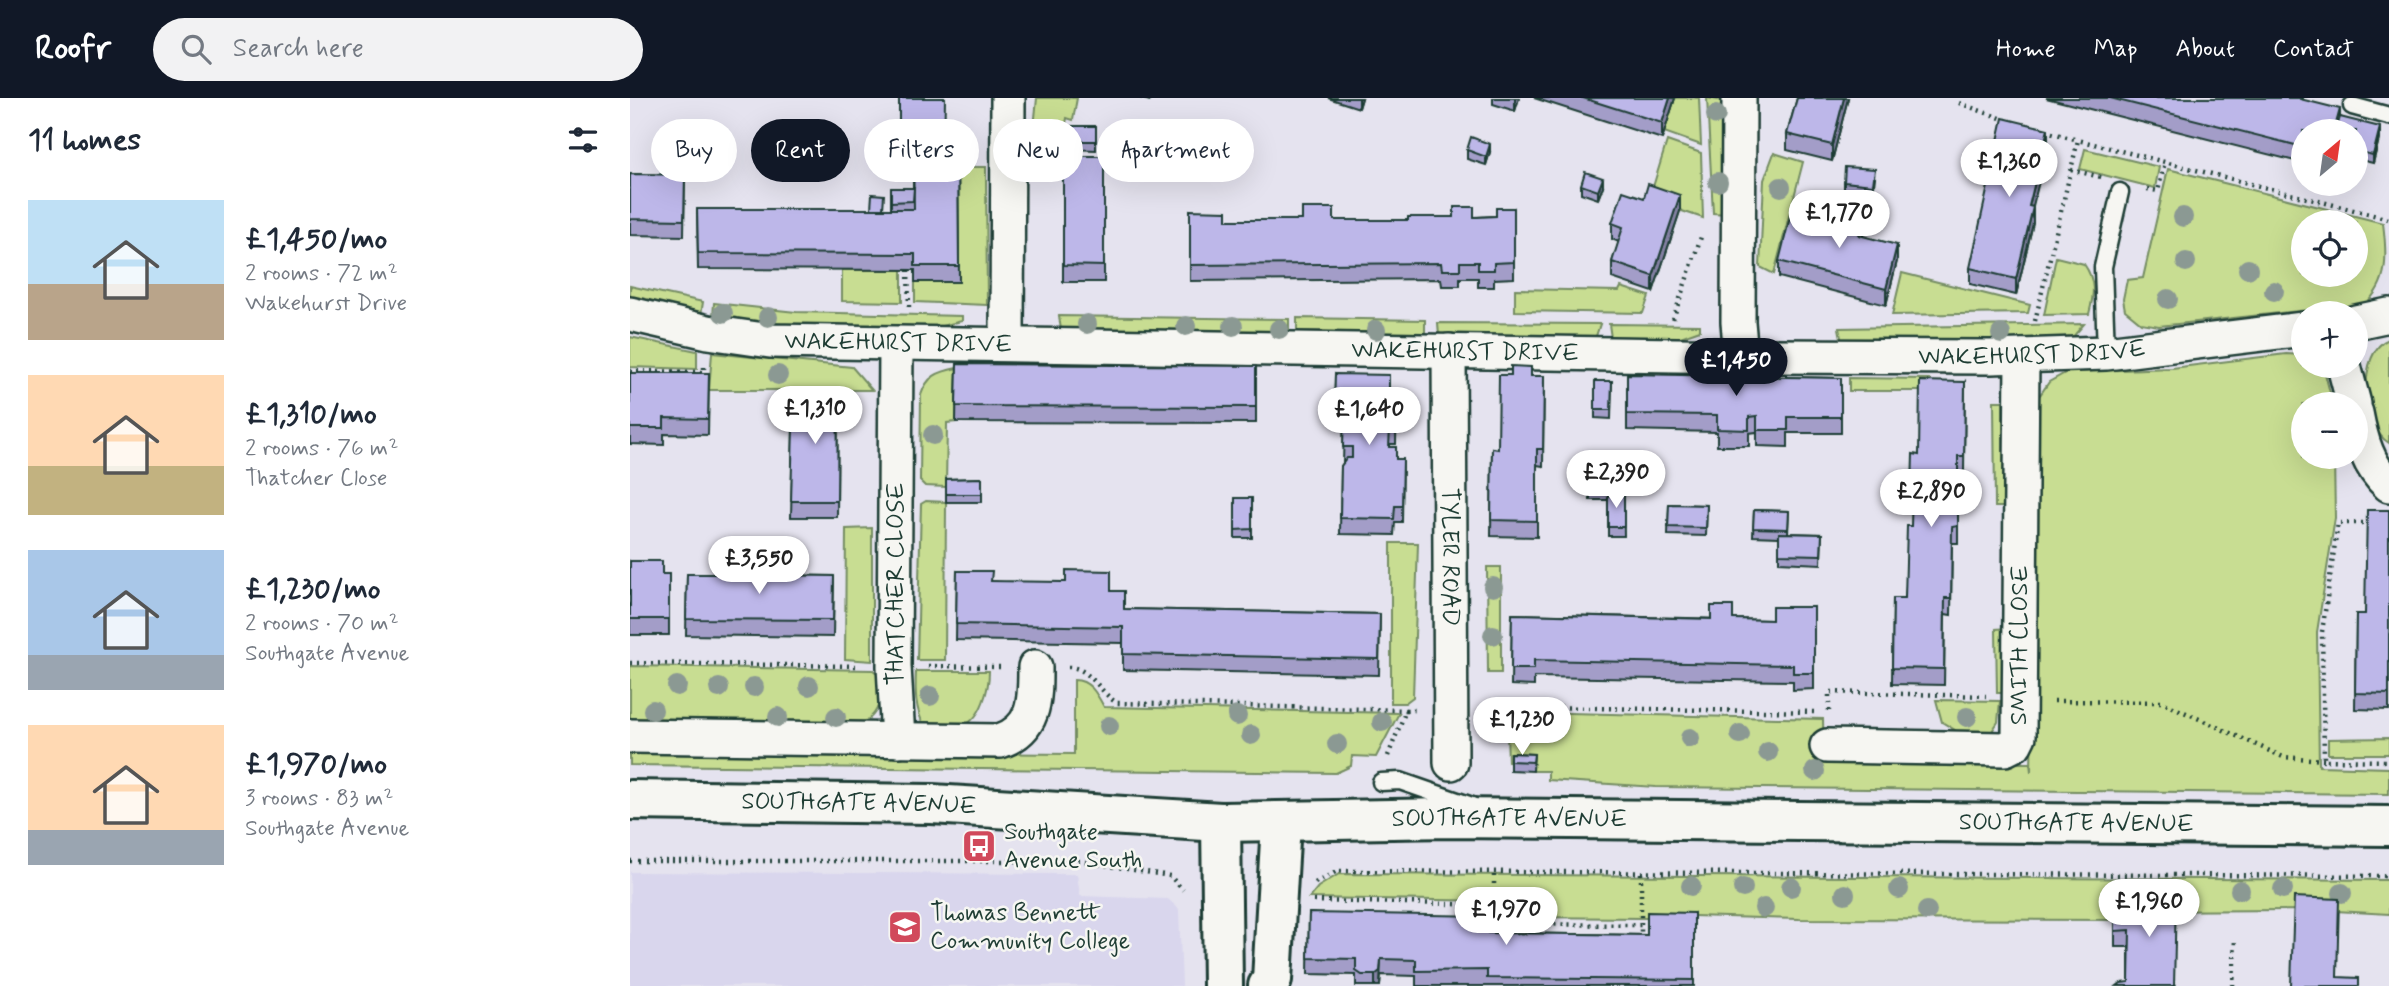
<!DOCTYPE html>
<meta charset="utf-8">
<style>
:root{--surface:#fff;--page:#f2f2f3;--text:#1f2937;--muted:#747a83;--accent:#111827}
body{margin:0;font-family:Mynerve,sans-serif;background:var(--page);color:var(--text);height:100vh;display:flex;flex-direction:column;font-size:26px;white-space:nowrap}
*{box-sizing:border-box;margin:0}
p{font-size:23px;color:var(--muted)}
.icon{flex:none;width:38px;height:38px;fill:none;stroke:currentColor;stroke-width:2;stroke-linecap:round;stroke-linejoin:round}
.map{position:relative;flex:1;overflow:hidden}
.details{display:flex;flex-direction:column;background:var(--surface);width:630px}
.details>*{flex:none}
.hud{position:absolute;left:21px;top:21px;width:665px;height:63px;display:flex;gap:14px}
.needle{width:46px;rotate:29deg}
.controls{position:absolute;left:1661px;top:21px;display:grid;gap:14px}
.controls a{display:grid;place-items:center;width:77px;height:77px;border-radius:50%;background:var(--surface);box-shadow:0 7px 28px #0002;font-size:35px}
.price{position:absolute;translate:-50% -60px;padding:0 16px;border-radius:24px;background:#fff;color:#222;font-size:23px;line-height:46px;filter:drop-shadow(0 2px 4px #0008)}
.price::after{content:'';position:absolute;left:50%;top:42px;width:21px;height:16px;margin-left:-10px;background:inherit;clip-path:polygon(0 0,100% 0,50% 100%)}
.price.active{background:var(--accent);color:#fff}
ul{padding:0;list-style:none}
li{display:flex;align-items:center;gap:21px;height:175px;padding:0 28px}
li span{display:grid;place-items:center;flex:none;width:196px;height:140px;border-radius:0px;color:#555}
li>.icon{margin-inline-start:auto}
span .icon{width:84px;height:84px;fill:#fffc;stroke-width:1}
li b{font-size:30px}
h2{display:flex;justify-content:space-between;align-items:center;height:84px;padding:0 28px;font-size:30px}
.chip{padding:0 24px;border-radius:32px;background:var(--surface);box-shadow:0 7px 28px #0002;font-size:24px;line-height:63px}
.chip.active{background:var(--accent);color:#fff}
header{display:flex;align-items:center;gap:42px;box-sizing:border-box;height:98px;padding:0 35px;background:var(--accent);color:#fff}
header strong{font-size:33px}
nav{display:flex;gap:38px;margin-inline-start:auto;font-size:24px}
.search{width:490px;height:63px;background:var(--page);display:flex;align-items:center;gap:18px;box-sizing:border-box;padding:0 24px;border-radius:38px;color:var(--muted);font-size:26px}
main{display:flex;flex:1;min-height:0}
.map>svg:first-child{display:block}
</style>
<header>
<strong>Roofr</strong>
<div class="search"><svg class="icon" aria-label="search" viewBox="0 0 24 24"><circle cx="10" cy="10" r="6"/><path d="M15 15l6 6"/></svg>Search here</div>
<nav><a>Home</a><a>Map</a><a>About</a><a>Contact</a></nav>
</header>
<main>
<section class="details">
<h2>11 homes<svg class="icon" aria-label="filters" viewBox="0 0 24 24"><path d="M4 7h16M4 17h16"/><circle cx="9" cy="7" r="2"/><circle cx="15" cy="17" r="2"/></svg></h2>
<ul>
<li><span style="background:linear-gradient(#bfe0f5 60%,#b9a48a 0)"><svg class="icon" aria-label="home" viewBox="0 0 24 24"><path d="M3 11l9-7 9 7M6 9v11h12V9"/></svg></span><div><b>£1,450/mo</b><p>2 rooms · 72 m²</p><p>Wakehurst Drive</p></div></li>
<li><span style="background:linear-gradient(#ffd9b3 65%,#c2b280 0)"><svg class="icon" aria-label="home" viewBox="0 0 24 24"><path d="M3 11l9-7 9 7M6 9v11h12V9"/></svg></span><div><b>£1,310/mo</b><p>2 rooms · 76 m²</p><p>Thatcher Close</p></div></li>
<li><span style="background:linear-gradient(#a9c7e8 75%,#9aa5b1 0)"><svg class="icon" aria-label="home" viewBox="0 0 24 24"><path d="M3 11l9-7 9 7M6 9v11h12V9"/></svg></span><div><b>£1,230/mo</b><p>2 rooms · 70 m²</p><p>Southgate Avenue</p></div></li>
<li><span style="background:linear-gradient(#ffd9b3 75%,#9aa5b1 0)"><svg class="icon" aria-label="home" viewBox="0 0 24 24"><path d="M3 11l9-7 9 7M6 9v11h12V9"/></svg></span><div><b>£1,970/mo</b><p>3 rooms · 83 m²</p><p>Southgate Avenue</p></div></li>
</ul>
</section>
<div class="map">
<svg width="1759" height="888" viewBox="0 0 1759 888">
<rect width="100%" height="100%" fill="#e5e3ef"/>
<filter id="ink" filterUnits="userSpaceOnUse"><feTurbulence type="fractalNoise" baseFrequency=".0143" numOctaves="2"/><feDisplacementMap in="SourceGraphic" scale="14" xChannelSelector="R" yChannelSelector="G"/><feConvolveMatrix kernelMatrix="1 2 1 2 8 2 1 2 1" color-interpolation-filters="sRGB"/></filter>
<g filter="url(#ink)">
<path fill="#d9d6ed" d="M0 774 447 776 450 798 538 801 549 811 552 888H0Z"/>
<g fill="#c8dd92" stroke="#748d63" stroke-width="2" fill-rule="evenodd">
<path d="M407 0H447L443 22 437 20 434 36 404 30Z"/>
<path d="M1045 0H1069L1071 47 1034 34Z"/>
<path d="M1077 0 1093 3 1096 116 1083 115Z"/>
<path d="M1037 43 1071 55 1073 120 1019 102Z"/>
<path d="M1455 51 1529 69 1525 90 1450 71Z"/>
<path d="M1144 55 1173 64 1144 176 1130 169 1134 82Z"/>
<path d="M328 69H356L357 207 285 204V184H329Z"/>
<path d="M1538 71 1753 125C1757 157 1759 185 1735 206L1529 228 1511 225 1495 212 1493 201 1497 182 1513 180ZM1673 124H1726V177H1673Z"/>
<path d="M1426 159 1454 166C1466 183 1464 197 1459 216L1414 217Z"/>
<path d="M212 172H272V204L212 203Z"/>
<path d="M1272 175 1400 207 1398 215 1262 217Z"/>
<path d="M0 188 73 204 71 217 0 202Z"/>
<path d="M991 189 1019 198 1013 215 885 213V191L989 193Z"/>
<path d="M84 205 166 214 332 218V223L291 233 162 227 83 219Z"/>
<path d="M429 218 659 221V235L431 232Z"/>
<path d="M667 220 795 222V236L667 233Z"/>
<path d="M808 225 970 226 966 238 962 240 809 237Z"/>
<path d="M979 226 1070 227V232L1042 242 981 240Z"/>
<path d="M1454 226 1442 240 1429 243 1212 245 1209 230Z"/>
<path d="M0 239 67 253V271L0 269Z"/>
<path d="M1759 241V345C1731 329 1727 253 1759 241Z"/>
<path d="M82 255 222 269 242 292H79Z"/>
<path d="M1656 256 1673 257V268H1693L1703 306H1673V359H1704L1705 420 1687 534 1689 668 1759 670V696L1026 689 918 682V673H903V665L878 664 877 633 866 625 859 613 1193 621 1194 665H1400L1401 674 1408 300 1419 284 1437 274 1542 270Z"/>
<path d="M327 270 326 324 317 325 316 389 295 388 290 383 291 297C297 278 308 274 327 270Z"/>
<path d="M1219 280 1299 281V293H1219Z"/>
<path d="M1364 303H1373L1374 409H1365Z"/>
<path d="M296 403 316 404 315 562H287L291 406Z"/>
<path d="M242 430V563L215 561 216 431Z"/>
<path d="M761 445H788L783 599 775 605H761Z"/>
<path d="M857 469H871V575H858Z"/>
<path d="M1377 530 1378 595H1367L1366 531Z"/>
<path d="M0 568 243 572 252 579C251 606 249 621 221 630L0 625Z"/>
<path d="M286 573H359C359 590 352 620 334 627 324 632 306 629 295 630 285 611 285 594 286 573Z"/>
<path d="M444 582C460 582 467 596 474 609L769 615 746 659 722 658 721 668 706 675 0 667V652L444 656Z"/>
<path d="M1306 602 1370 603 1368 624 1362 633 1335 638 1312 624Z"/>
<path d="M1759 640V656H1698V641Z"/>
<path d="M709 776 1759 782V816L1687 812 1501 813 1500 822 1169 821 1028 817 1016 820 884 819 869 803 679 800 688 789Z"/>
</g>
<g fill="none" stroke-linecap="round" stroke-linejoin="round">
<g stroke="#1f3d34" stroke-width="21">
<g id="lane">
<path d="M1722 8 1759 18"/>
<path d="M1476 255 1473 169 1490 94"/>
<path d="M751 684 770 683 842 708"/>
</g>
</g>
<g stroke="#1f3d34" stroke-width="38">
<g id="street">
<path d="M1109 0 1108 224 1111 258"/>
<path id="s1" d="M0 216 78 234 140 243 1111 258 1361 259 1476 255 1673 231"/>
<path d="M1726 224 1759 217"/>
<path d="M377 245 378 0"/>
<path d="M266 246 264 568 268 642"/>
<path id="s2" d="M819 253 821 665"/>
<path d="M1714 268 1724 306"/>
<path d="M1726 315C1731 342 1738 368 1759 387"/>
<path d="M0 638 370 643C406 631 405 601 405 569"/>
<path id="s3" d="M1197 648 1375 651 1385 646 1389 638 1392 258"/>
</g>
</g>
<g stroke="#1f3d34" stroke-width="44">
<g id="secondary">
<path d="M591 724 593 888"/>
<path d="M638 888 642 882 651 725"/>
</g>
</g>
<g stroke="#1f3d34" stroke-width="44">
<g id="primary">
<path id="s4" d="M0 702 302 706 591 724 819 720 1759 728"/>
</g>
</g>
<g stroke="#1f3d34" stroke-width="4.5" stroke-dasharray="2 5" stroke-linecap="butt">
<path d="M1329 5 1376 22"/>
<path d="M1415 33 1448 42"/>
<path d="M1441 72 1471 79"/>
<path d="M1517 91 1528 93 1535 64"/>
<path d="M278 172 279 210"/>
<path d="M1043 221 1072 136"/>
<path d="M1405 223 1448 42 1759 121"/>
<path d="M0 273 74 274V269"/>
<path d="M1740 425H1708L1692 534 1694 662 1759 663"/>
<path d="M0 565 230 568"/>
<path d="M298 568 370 569"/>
<path d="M438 569C460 569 470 595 487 605L776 612"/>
<path d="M1424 603 1532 604 1653 659 1694 662"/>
<path d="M853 608 1184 614"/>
<path d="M1199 613V594L1356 598"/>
<path d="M758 658 776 612H785"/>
<path d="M0 763H450L540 778 553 792"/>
<path d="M1011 775V827"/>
<path d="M685 785 707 773 1759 778"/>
<path d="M684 803 864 807 874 826 1011 827V841"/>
<path d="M864 807V774"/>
<path d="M1603 888 1605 841"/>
</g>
<use href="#lane" stroke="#f6f6f2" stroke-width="16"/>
<use href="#street" stroke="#f6f6f2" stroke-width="33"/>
<use href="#secondary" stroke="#f6f6f2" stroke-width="38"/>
<use href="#primary" stroke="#f6f6f2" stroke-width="38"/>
</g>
<g fill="#8b9993">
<circle cx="1086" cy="17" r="10"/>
<circle cx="1088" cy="84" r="10"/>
<circle cx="1151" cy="89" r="10"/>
<circle cx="1553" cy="119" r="10"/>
<circle cx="1556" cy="164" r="10"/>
<circle cx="1618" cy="171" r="10"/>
<circle cx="1644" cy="193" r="10"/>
<circle cx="1538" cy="201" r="10"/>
<circle cx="93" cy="215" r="10"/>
<circle cx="138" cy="219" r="10"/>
<circle cx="457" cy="226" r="10"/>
<circle cx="556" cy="228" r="10"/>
<circle cx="603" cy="228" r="10"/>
<circle cx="649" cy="231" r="10"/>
<circle cx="746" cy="232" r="10"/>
<circle cx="1371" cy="236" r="10"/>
<circle cx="148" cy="277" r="10"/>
<circle cx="303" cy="337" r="10"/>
<circle cx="863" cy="489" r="10"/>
<circle cx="863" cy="537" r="10"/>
<circle cx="47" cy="588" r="10"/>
<circle cx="179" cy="588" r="10"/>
<circle cx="124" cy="589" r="10"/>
<circle cx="89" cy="590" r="10"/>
<circle cx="300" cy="598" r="10"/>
<circle cx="23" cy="612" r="10"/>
<circle cx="607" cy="618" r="10"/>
<circle cx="148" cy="619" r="10"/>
<circle cx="206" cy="619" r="10"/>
<circle cx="1337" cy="619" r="10"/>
<circle cx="752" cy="624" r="10"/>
<circle cx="479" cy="628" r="10"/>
<circle cx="1110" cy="636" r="10"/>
<circle cx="621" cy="637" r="10"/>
<circle cx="1060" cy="640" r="10"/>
<circle cx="707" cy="646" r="10"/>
<circle cx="1138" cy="654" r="10"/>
<circle cx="1185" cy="673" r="10"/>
<circle cx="1061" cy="788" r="10"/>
<circle cx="1161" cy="789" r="10"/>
<circle cx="1113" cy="790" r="10"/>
<circle cx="1269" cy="791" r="10"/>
<circle cx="1653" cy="791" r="10"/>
<circle cx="1610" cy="792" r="10"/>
<circle cx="1712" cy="795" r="10"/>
<circle cx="1215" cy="796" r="10"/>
<circle cx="1554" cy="797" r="10"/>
<circle cx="1134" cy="810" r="10"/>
<circle cx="1297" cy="813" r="10"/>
</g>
<g fill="#a39dc8" stroke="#1f3d34" stroke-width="2">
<path d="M269 0 314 53H328L329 184H285V172L68 171 67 111H261V90H283V69H269Z"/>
<path d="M510 0H521L520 3Z"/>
<path d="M698 0H732L729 10Z"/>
<path d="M863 0H889L885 13 863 6Z"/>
<path d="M904 0H1045L1032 41Z"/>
<path d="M1167 0H1218L1202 63 1157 52V36Z"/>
<path d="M1416 0H1673V2L1750 37 1743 65 1726 61V33H1673V65Z"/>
<path d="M439 28H466V52L439 51Z"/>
<path d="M1418 47 1402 109 1403 125 1386 197 1340 186V170Z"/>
<path d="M837 52 860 54 856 67 837 61Z"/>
<rect x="433" y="58" width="41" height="126"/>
<path d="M0 76 55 77 54 138 0 137Z"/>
<path d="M1245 80 1243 96 1214 92V84Z"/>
<path d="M951 87 973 88 968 101 951 95Z"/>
<path d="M884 110V180L864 181V189H848V180H830V188H812L811 181 560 183V112L597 122H778L866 118Z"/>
<path d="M1050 113 1023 194 982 180V164L989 144 982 141V125Z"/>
<path d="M1149 163H1267L1256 207 1149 179Z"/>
<path d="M327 266 626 268V325L326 324Z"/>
<path d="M0 275H79L78 337 34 336V347L0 346Z"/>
<path d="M705 276 759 291H767L766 346H760V349L766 361H773L772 424H765L764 437 710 436 711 368 713 365 714 328H704Z"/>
<path d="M997 276 1211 280V335H1158V349L1127 348V334L1119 335V348H1087V334L997 332Z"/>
<path d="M901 278H914L913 368 907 367V439L861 438 862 350 868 351Z"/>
<path d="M965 283H982L981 321 965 320Z"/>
<path d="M1335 284 1334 374H1328V445H1322L1321 517 1315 516 1314 587 1262 586 1263 500H1275L1289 357Z"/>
<path d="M164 291 208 292 207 419H161Z"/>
<path d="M960 376H993L994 438H978V402H960Z"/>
<path d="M352 380V404H316V381Z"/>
<rect x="605" y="400" width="17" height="40"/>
<path d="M1039 406 1077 407 1076 438 1038 437Z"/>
<path d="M1124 412 1159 413 1158 435 1192 436 1191 466 1149 464V439L1123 438Z"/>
<path d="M1759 412V612L1725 611 1726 516H1735Z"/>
<path d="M0 463 32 476H39V537H0Z"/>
<path d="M327 473 362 483 481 493 494 511 750 516 749 577 493 572V545L326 542Z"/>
<path d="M57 476 204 478 203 539 56 537Z"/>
<path d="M1184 509V591L1163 592V583L904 579V588L881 587 882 516 1142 522Z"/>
<path d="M880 655 904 656 903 673 880 672Z"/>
<path d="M1485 806 1545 888 1499 884V849H1485Z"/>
<path d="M679 815 858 835 1017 837 1064 815V888H786V878L751 877 750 888H726V877L678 876Z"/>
</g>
<g fill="#8480a3" stroke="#1f3d34" stroke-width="2">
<path d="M729 0H732L729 10Z"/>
<path d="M885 0H889L885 13Z"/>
<path d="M1040 0H1045L1032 41V25Z"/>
<path d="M1214 0H1218L1202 63V47Z"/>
<path d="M1710 11V27L1708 33H1704Z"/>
<path d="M1750 29V37L1743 65V57Z"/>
<path d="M1418 31V47L1399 124V108Z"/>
<path d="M860 46V54L856 67V59Z"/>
<path d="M973 80V88L968 101V93Z"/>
<path d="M1050 97V113L1023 194V178Z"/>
<path d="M1403 109V125L1386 197V181Z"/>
<path d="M1233 122V138L1229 137Z"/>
<path d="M1267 147V163L1256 207V191Z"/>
<path d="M751 861 750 888H745V877Z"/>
</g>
<g fill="#bdb7e9" stroke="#1f3d34" stroke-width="2">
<path d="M269 0H315L314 53H328L329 168H285V156L68 155 67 111H284L283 53H269Z"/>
<path d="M953 0H1040L1032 25Z"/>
<path d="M1167 0H1214L1202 47 1157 36Z"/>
<path d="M1480 0H1670V1L1710 11 1704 33H1673V49Z"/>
<path d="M1710 19 1750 29 1743 57 1726 53V33H1706Z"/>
<path d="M1373 20 1418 31 1399 108 1403 109 1386 181 1340 170Z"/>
<rect x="439" y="28" width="27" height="15"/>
<path d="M841 39 860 46 856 59 837 52Z"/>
<path d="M433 58H474V168L433 167Z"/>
<path d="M1215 69 1245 71 1243 87 1214 84Z"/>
<path d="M955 74 973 80 968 93 951 87Z"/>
<path d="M0 76 55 77 54 122 0 121Z"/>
<path d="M1018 86 1050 97 1023 178 982 164 993 129 982 125 993 93 1014 100Z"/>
<path d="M261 90H284L283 103 261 104Z"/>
<path d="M242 96 254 97 253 111H241Z"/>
<path d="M824 109H844V119H848L866 118V110H884V164L864 165V172H848V164H830V172H812L811 165 560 167V112L597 113V122H672V110H704V122H778V119H824Z"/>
<path d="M1201 114 1233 122 1229 137 1267 147 1256 191 1149 163 1160 119 1197 129Z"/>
<path d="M327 266 626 268V309L326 308Z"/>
<path d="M881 268 901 269V278H914L913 351H907V423L861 422 862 350 868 351 869 277H881Z"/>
<path d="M0 275H79L78 321 34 320V330H0Z"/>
<path d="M705 276 759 277V291H767L766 330H760L759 349H766V361H773L772 408H765L764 421 710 420 711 368 717 360H722V349H713L714 312H704Z"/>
<path d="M997 276 1211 280V319H1158V332H1127V318L1119 319V332L1087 331V317L997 316Z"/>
<path d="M965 283H982L981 312H965Z"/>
<path d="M1290 283 1335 284 1334 358H1328V428L1322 429 1321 500H1315L1314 571 1262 570 1263 500H1275L1277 428H1281L1283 356 1289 357Z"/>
<path d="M164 291 208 292 207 403H161Z"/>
<path d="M960 376H993V394L960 393Z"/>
<path d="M352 380V396H316V381Z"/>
<rect x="978" y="396" width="16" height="33"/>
<path d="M605 400H622V431L605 432Z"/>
<path d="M1039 406 1077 407 1076 430 1038 429Z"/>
<path d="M1124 412 1159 413 1158 431 1123 430Z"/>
<path d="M1737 412H1759V596L1725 595 1726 516H1735Z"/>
<path d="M1149 435 1192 436 1191 457 1149 456Z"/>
<path d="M115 459 132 460V477L204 478 203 522 56 521 57 476H115Z"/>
<path d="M0 463H32V476H39V521H0Z"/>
<path d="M436 472 481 473V493H494V511L750 516 749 561 493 556V529L326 526 327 473H362L361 483 433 484H436Z"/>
<path d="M1081 508H1103V521L1142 522V509H1184V575H1163V567L904 562V571H881L882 516 1081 521Z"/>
<path d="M880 655 904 656 903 664 880 663Z"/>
<path d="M1500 797 1546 798 1544 888H1487L1491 885 1499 884 1500 832 1485 833V806H1500Z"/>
<path d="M1664 799 1709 801 1707 879 1729 880V888H1661Z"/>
<path d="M1017 814 1064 815V882L857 880V872L786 873V862L751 861 750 873 745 877H732L726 873V861L678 860 679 815 858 818V835L1017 837Z"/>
</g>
</g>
<defs>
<g id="bus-square" transform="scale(1.75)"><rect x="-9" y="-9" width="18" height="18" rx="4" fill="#d1495b" stroke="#f6f6f2"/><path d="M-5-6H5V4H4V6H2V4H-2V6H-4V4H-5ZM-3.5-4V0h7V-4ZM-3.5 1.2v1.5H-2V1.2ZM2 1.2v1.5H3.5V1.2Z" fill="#fff"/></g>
<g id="school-square" transform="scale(1.75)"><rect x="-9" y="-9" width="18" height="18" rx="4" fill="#d1495b" stroke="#f6f6f2"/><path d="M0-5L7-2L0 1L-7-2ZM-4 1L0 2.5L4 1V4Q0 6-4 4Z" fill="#fff"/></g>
</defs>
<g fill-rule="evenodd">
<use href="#bus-square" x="349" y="748"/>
<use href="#school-square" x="275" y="829"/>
</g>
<g text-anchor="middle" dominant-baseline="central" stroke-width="5" stroke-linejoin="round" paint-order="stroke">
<g font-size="24" fill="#1f3d34" stroke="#f6f6f2">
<text stroke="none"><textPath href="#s1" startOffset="271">WAKEHURST DRIVE</textPath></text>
<text stroke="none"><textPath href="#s1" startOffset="838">WAKEHURST DRIVE</textPath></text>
<text stroke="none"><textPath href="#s1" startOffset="1405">WAKEHURST DRIVE</textPath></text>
<text stroke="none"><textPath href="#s2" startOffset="206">TYLER ROAD</textPath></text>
<text transform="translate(266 486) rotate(-90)">THATCHER CLOSE</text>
<text stroke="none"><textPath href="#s3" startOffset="289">SMITH CLOSE</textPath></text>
<text stroke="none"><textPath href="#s4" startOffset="229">SOUTHGATE AVENUE</textPath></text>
<text stroke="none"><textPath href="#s4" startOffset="880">SOUTHGATE AVENUE</textPath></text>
<text stroke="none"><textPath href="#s4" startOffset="1447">SOUTHGATE AVENUE</textPath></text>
</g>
<g font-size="24" fill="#1f3d34" stroke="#f6f6f2" text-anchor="start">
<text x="374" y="734">Southgate<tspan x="374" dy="28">Avenue South</tspan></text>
<text x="300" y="815">Thomas Bennett<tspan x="300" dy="28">Community College</tspan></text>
</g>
</g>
</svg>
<div class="controls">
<a><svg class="needle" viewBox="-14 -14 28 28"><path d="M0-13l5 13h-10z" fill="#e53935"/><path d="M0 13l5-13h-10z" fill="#747a83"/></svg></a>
<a><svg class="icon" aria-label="locate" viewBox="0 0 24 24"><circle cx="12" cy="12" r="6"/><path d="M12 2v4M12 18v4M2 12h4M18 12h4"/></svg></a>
<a>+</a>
<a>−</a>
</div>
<b class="price" style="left:1379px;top:101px">£1,360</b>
<b class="price" style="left:1209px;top:152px">£1,770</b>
<b class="price active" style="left:1106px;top:300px">£1,450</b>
<b class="price" style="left:185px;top:348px">£1,310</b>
<b class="price" style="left:739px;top:349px">£1,640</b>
<b class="price" style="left:986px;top:412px">£2,390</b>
<b class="price" style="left:1301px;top:431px">£2,890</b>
<b class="price" style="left:129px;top:498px">£3,550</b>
<b class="price" style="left:892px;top:659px">£1,230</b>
<b class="price" style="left:1519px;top:841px">£1,960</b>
<b class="price" style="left:876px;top:849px">£1,970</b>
<div class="hud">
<a class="chip">Buy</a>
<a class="chip active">Rent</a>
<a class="chip">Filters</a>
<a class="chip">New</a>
<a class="chip">Apartment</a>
</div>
</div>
</main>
